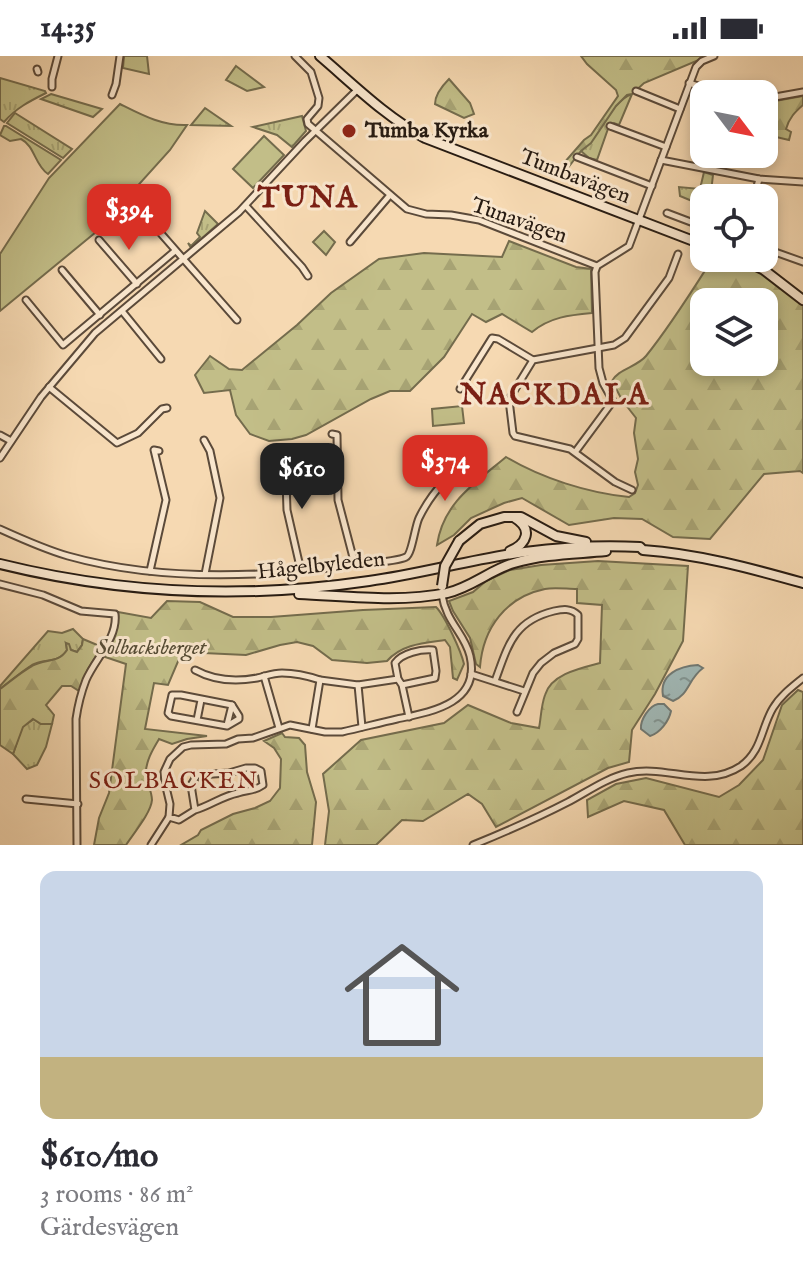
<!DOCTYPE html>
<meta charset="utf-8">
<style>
:root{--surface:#fff;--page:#f7f7f7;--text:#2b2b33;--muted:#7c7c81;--accent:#d93025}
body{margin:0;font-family:"IM FELL English",serif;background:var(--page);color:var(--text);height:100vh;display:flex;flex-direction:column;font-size:30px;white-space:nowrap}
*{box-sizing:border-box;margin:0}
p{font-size:26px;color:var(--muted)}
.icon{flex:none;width:44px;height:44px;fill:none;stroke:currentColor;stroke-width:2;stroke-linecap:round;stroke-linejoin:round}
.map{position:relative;height:789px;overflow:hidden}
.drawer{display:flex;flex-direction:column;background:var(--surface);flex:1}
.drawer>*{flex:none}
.needle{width:52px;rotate:122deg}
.fabs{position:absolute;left:690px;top:24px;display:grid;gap:16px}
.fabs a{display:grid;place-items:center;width:88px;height:88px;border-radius:16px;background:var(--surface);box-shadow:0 4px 12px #0003;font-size:40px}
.price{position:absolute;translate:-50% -68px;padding:0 18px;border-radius:16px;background:var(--accent);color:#fff;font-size:26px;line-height:52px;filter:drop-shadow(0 2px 4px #0008)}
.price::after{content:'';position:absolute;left:50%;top:48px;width:24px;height:18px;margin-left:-12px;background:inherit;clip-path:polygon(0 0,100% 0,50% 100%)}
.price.selected{background:#222;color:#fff}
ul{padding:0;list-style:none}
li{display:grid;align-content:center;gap:16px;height:424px;padding:0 40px}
li span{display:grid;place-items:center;height:248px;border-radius:16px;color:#555}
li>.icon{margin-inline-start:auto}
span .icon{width:144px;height:144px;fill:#fffc;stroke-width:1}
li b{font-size:34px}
.status{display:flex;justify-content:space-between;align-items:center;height:56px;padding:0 40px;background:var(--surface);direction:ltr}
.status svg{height:22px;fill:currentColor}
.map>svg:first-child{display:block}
</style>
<div class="status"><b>14:35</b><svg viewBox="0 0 49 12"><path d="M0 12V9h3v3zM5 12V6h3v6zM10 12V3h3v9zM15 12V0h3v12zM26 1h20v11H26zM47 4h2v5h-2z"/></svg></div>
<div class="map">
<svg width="803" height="789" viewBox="0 0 803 789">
<defs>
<pattern id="grass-tufts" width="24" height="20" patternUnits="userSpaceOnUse" patternTransform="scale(2)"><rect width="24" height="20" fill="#c2be88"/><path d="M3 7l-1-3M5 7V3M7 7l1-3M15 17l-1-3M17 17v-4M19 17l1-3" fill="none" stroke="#a7a374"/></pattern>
<pattern id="forest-firs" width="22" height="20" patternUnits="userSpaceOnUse" patternTransform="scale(2)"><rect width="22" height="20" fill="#c2be88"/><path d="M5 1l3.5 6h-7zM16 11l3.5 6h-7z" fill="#a7a374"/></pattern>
<pattern id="water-ripples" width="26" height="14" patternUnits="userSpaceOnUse" patternTransform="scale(2)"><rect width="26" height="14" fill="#a0b8b6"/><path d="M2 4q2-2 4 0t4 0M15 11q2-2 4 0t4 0" fill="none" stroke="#829593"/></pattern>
</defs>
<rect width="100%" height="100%" fill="#f6d9b2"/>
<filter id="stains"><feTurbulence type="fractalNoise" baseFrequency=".0025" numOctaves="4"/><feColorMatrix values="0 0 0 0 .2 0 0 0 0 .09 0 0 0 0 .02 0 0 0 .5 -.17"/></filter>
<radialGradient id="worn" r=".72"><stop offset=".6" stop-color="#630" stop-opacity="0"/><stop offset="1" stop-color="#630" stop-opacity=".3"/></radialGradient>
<g fill="url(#grass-tufts)" stroke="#746c4d" stroke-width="2">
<path d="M124 0H147L149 18 123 12Z"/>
<path d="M0 22 45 35 46 37C30 45 16 52 4 66L0 63Z"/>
<path d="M51 38 102 53 93 61 41 43Z"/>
<path d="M632 38 619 69 614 67 609 70 597 104 589 102 581 95C599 80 611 45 632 38Z"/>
<path d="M205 52 231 70 191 69Z"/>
<path d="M15 57 72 93 63 102 7 67Z"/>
<path d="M302 60 306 75 292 91 277 79 253 71Z"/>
<path d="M4 70H6L61 104 48 118C35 110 35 90 21 83L10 85 0 79Z"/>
<path d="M704 116 713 119 711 136 721 139V142H704V150L680 140 679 131 700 133Z"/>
<path d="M205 155 218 168 191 192 188 187 191 190 200 181 197 177Z"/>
<path d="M73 573 83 583 82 589 77 596 71 594 66 588 67 594C58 608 46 602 32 609 21 616 11 625 0 633V630L48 575 62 577Z"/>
<path d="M34 663 41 668H52L46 691 37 709 27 713 13 698 22 671Z"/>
</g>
<g fill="url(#forest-firs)" stroke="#746c4d" stroke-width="2" fill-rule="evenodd">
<path d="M581 0H708L644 27 632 38 627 39 616 50 591 87 581 95 560 122 550 117 557 115 584 84 591 79 618 40 616 34 587 8Z"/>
<path d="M449 23 470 47 474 58 464 62 435 48C435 38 442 30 449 23Z"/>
<path d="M803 40V49C795 56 789 62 786 73L791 76 789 84 772 80 764 84V47Z"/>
<path d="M509 185 576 211 591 213 592 257C570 259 550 261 532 276L502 258 486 266 472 258 444 301 410 335H390L371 343 306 379 292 383 269 385 250 378 236 359 230 334 204 337 195 319 210 300 229 313 242 314 297 269 331 237 379 203 424 197 502 201Z"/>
<path d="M713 202C749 202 778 228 803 250V417L800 415 764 418 710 483 673 481 642 463 614 462 569 469 522 442 504 447 471 462 454 479 437 489C443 447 475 427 506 401 541 422 588 437 629 441L635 437 638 429 635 416 638 403 634 377 636 362 622 344 612 325C618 313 637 311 646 300 671 269 692 235 713 202ZM704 246H764V306H704Z"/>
<path d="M598 505 688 510 683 585 655 638 632 674 629 706 608 712 496 771 482 748 468 738 423 765 402 764 376 789H325L329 755 323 718 361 684 444 667 468 649 511 667 539 672C541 662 541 650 545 639 551 618 581 612 600 607L602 549 577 547V533C567 533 554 531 545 533 506 541 483 572 480 611L476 608 470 582 453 555 449 545 473 536 486 525 510 514 541 509Z"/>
<path d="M167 545 200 546 233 561H271L363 554 436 551C445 560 461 595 464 608L457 624 453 622 450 591 445 584C424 587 402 588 387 605L367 607 332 604 313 590 297 586 280 589 246 599 182 596 168 629 154 627 145 673 207 680 187 683 172 688 159 683C153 693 145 706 146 719 147 727 152 736 152 744 151 757 133 778 126 789H94L99 762 109 737 126 608 102 600C110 587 120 571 118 556L151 562Z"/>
<path d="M83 583 102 591 88 613 79 635 71 630H62L46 649 54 659 52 668H41L33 663 23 671 13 698 0 689V633C11 625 21 616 32 610 45 602 58 608 67 594L66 587 69 588 71 594 77 596 82 589Z"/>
<path d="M798 634 803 636V789H685L664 754 624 745 588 761 587 744 616 728 646 722 719 741 739 729 763 704 782 649Z"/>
<path d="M282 677 285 681 299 682 305 689 307 716 316 746 312 789H181L198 779 201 774 233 758 255 752 270 745 280 732 281 703 274 692 264 685Z"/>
</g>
<g fill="#c2be88" stroke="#746c4d" stroke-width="2">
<path d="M236 10 264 31 247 35 226 24Z"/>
<path d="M120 48C142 59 162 70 187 69L170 94 96 176 0 255V198L49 122Z"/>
<path d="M264 80 284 99 253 132 233 113Z"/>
<path d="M324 175 335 186 326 199 313 186Z"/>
<path d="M462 350 464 367 433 370 432 353Z"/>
</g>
<g fill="url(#water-ripples)" stroke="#707974" stroke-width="2">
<path d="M698 609 703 612C688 623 689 639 673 645L663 640C659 618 680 610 698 609Z"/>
<path d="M658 648H664L671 655C669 665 660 677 650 680L641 673C640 664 649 650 658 648Z"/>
</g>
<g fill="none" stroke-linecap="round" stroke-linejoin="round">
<g stroke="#5b4a3a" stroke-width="9">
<g id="street">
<path d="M295 0 311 16 319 42 318 50 307 63 308 68 407 153 426 158 451 159 479 164 597 210"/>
<path d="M37 13 38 16"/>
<path d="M689 27 723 38"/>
<path d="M52 31V23L58 0"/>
<path d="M636 35 680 53"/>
<path d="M112 39 116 28 120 0"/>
<path d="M764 43 803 36"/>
<path d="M610 70 666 91"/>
<path d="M577 101 652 130"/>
<path d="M661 104 759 123 803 126"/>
<path d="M754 142 759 123"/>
<path d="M135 148 237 264"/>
<path d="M246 150 302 211 308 220"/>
<path d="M667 157 704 171"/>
<path d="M99 184 137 228"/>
<path d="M350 186 390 139"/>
<path d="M764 192 803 206"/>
<path d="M62 214 100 259"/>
<path d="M26 244 63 289 175 195"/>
<path d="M122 255 161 303"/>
<path d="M49 331 117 387 138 377 162 353 167 352"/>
<path d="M460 333 492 282 498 283 533 304"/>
<path d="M332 378 337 379 338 444 355 509"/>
<path d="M0 379 11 385"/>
<path d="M204 384 210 395 220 442 205 518"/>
<path d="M285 395 287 454 301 515"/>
<path d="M576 395 613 345 603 327 599 312 595 216 597 210 629 190 696 11 702 5 714 0"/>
<path d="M0 402 41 341 95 277 239 156 305 85 357 34"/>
<path d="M632 434 615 426 570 393 515 380 513 377 509 344 511 340 533 304 614 289 625 282 669 222 678 198"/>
<path d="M0 473C22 483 44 493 68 500 157 525 255 522 346 510 358 508 397 506 406 501 412 498 415 470 419 462 434 431 454 415 480 395"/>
<path d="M150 515 166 444 154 394 159 395"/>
<path d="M0 528 43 539 81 555 115 558C118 582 95 603 86 624 81 637 78 649 76 663L77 789"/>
<path d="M195 614C215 625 235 626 257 622 266 620 273 617 282 617 295 617 308 620 320 624L312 673"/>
<path d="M471 618 524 635"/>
<path d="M264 620 279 672"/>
<path d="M320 624 358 629 398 623"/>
<path d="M495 625C508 590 513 565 554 555 563 553 571 552 578 559V583L575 588 554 597 541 607 533 617 517 656"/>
<path d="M358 629 362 671"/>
<path d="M402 629 398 623 395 607C402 597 421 593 433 594L436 615 435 622 402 629 409 661"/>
<path d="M172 639H181L232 649 239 660V663L227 670 171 660 168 657Z"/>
<path d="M197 664 201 644"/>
<path d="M227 669 232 649"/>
<path d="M26 743 78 748"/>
<path d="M195 754C210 750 222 740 238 737 248 734 255 735 263 729L261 715 255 712H246L229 717 197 719 191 729 195 754 179 764 169 761 170 748 165 727 164 716 170 703 183 691 191 689 226 688 238 683 253 682 290 669 325 676H342C360 672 379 667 397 663 430 656 481 648 470 600 465 578 446 566 442 539"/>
<path d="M151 789 169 761"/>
<path d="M473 789C505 776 537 762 568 746 587 736 606 722 628 717 666 708 705 734 741 710 762 695 761 672 773 652 780 640 792 631 803 622"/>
</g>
</g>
<g stroke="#271b12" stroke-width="12">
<g id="secondary">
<path d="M320 0C354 29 386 61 425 82L704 189"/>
<path d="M740 202 764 214 803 244"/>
<path d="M459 485 480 468 504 461H521L556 480 586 486"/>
<path d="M510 495C527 488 533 473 515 462"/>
<path d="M0 508C121 538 246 543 369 525 421 518 472 503 525 496 563 491 601 489 640 491L643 494C698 498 750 512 803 527"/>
<path d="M299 538C347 540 399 547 447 537 472 531 490 514 514 507 544 498 576 498 606 495"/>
</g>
</g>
<use href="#street" stroke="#f9e6cd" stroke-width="5"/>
<use href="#secondary" stroke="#f9e6cd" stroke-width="8"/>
<g stroke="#271b12" stroke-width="12" stroke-linecap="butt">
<path id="secondary-bridge" d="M442 530 445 510 459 485"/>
</g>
<use href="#secondary-bridge" stroke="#f9e6cd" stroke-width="8"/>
</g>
<circle fill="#8f2418" stroke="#f9e6cd" stroke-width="3" cx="349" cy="75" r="8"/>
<g text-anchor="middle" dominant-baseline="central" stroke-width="6" stroke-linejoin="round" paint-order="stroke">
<g font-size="22" font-weight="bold" fill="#271b12" stroke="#f9e6cd" text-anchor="start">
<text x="365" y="75">Tumba Kyrka</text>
</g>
<g font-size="22" fill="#271b12" stroke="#f9e6cd">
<text transform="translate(575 121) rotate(21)">Tumbavägen</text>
<text transform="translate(519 165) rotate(19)">Tunavägen</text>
<text transform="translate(321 510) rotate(-6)">Hågelbyleden</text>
</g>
<g font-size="22" font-style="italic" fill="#564c35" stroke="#f9e6cd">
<text x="151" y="592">Solbacksberget</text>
</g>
<g font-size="24" letter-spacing="2" fill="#7a1f14" stroke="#f9e6cd">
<text x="174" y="725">SOLBACKEN</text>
</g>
<g font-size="30" font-weight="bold" letter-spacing="2" fill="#7a1f14" stroke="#f9e6cd">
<text x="308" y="143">TUNA</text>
<text x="555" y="340">NACKDALA</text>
</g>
</g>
<rect width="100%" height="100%" filter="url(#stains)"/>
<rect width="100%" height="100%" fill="url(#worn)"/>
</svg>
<div class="fabs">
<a><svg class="needle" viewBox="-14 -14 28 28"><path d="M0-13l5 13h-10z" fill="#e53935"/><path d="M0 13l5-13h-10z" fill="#7c7c81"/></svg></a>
<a><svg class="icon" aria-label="locate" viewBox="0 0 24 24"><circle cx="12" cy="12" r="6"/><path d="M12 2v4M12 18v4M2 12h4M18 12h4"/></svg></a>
<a><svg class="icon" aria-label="layers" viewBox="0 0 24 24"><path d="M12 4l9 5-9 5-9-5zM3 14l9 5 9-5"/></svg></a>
</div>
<b class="price" style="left:129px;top:196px">$394</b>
<b class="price" style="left:445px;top:447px">$374</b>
<b class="price selected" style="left:302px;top:455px">$610</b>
</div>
<section class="drawer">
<ul>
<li><span style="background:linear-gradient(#c9d6e8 75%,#c2b280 0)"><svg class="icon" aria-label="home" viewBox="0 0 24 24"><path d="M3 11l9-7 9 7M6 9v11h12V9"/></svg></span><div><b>$610/mo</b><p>3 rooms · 86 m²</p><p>Gärdesvägen</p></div></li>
</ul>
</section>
